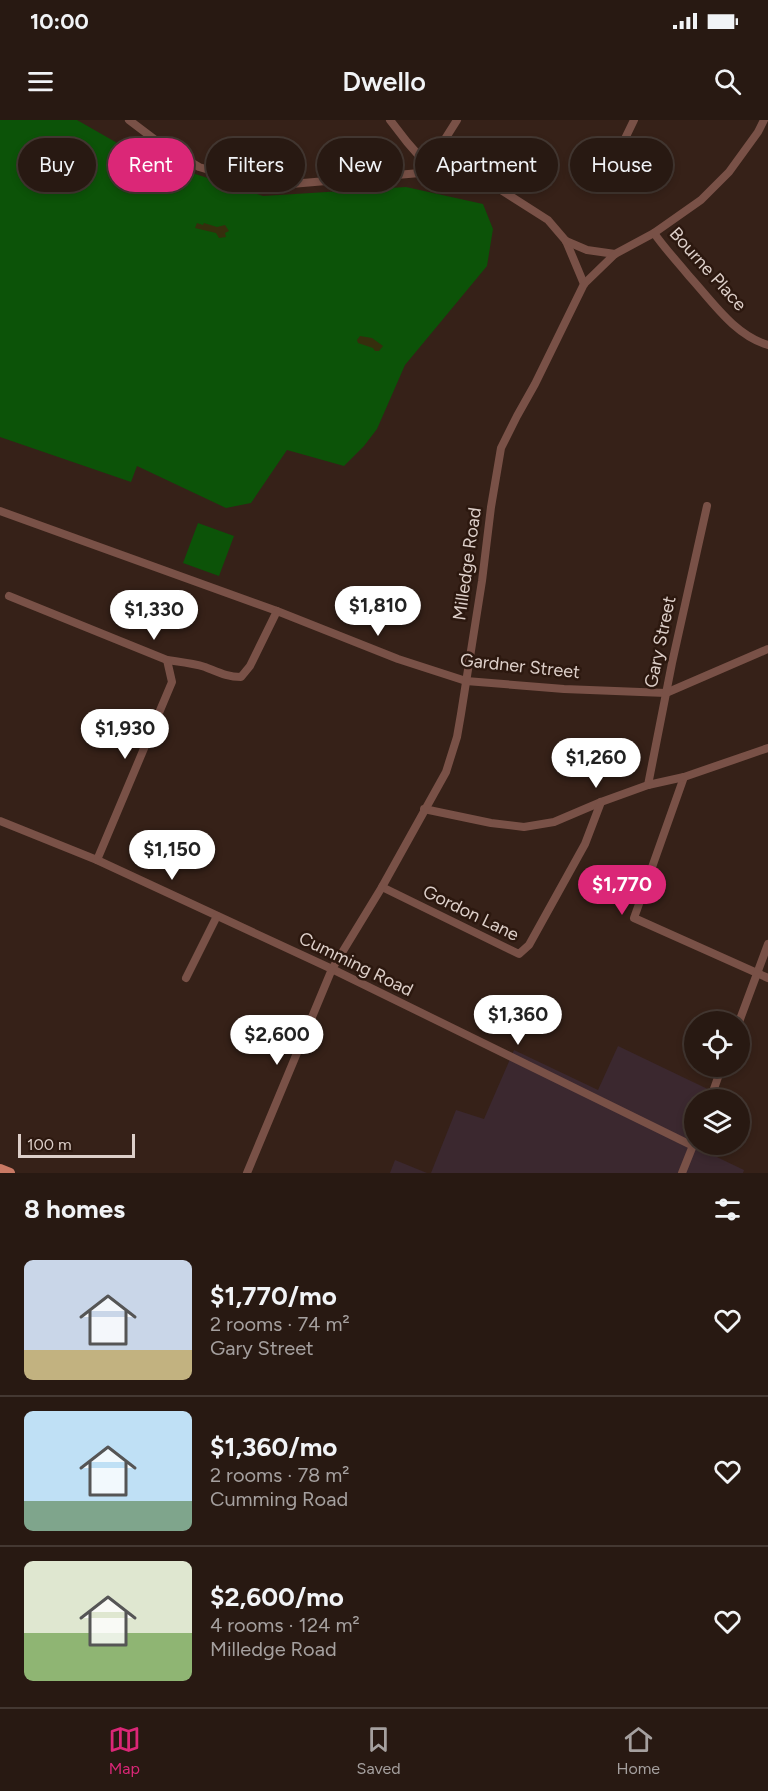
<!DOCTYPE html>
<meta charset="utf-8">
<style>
:root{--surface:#281912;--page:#342620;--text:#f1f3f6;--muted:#a5a09f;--line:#443832;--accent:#db2777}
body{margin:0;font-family:Figtree,sans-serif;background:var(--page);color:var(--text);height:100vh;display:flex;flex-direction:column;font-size:22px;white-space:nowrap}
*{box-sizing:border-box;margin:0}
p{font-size:20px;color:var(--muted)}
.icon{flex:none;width:33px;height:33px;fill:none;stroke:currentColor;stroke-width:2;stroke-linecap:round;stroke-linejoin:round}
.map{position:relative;height:1053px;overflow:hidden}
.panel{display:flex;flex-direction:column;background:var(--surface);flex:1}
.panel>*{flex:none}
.guide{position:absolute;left:18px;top:18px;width:732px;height:54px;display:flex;gap:12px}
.fabs{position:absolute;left:684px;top:891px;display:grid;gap:12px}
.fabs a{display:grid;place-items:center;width:66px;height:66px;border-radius:50%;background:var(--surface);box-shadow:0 3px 9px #0003,0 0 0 2px var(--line);font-size:30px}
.scale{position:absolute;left:18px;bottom:15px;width:117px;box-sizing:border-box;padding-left:6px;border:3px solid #ddcfc9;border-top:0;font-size:16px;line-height:21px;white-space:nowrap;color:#ddcfc9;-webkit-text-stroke:4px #2c180f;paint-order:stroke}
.price{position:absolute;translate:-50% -51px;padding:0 14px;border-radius:21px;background:#fff;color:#222;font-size:20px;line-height:39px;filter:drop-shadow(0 2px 3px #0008)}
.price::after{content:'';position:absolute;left:50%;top:36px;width:18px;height:14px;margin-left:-9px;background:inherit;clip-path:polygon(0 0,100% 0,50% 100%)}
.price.current{background:var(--accent);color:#fff}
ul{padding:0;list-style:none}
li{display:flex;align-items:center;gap:18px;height:150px;padding:0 24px}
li+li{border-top:2px solid var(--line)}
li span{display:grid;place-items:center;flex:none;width:168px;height:120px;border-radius:9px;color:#555}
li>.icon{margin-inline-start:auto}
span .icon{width:72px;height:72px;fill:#fffc;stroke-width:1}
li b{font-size:26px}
h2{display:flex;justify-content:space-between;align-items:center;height:72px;padding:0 24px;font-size:26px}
.pill{padding:0 21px;border-radius:27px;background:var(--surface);box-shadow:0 3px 9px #0003,0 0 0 2px var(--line);font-size:21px;line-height:54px}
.pill.current{background:var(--accent);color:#fff}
.status{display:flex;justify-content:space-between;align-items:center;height:42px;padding:0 30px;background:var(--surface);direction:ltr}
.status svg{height:16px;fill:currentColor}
header{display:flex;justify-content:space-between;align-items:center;height:78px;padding:0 24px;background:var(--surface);font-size:27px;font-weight:600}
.tabs{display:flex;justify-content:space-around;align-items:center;height:84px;border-top:2px solid var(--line);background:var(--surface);font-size:16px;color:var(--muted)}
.tabs a{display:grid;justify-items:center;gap:3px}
.tabs .current{color:var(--accent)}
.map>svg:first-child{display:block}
</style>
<div class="status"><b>10:00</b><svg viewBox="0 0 49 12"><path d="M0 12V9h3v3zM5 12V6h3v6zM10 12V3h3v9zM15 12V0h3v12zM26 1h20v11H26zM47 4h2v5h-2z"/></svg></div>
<header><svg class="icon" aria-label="menu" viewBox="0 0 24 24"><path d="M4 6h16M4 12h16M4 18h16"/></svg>Dwello<svg class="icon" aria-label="search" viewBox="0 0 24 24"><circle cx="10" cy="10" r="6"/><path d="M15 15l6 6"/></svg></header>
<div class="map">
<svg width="768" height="1053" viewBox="0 0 768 1053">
<rect width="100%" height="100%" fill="#362118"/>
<g fill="#3b282f">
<path d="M618 926 718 974 716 979 694 980V1024L701 1025 700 1029 744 1050 743 1053H431L456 990 484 999 514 930 598 970Z"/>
<path d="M395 1040 427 1053H390Z"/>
</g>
<g fill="#0c5308">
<path d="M0 0H77L140 36 263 76 406 67 483 84 493 109 487 146 405 245 377 309 364 326 344 346 287 330 251 383 226 388 137 346 131 362 0 317Z"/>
<path d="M198 403 234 416 219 456 183 443Z"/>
</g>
<g fill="#362e0d">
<path d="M197 103 203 105 204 103 217 107 225 105 229 111 225 113 226 117 219 118 216 113 195 108Z"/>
<path d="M360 216 372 218 383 226 379 231H375L373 228 358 223 357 220Z"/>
</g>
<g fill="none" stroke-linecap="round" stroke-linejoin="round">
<g stroke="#795147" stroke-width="8">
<path d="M129 0 162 25 199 47 226 55 255 60 291 64 420 53 465 56 493 65 548 100 566 121 584 164"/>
<path d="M390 0 407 22 428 46 420 53"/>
<path d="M428 46 457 0"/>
<path d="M603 64 634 0"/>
<path d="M654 113C665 129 677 141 689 156 712 181 734 215 768 225"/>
<path d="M566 121 587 130 615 134"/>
<path d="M0 391 277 491 398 539 466 561 564 569 666 573 768 529"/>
<path d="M9 476 167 540C180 542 192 543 205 547 218 552 227 557 241 557L250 546 277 491"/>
<path d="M684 657 634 798 768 858"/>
<path d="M648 665 672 543 707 386"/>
<path d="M424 689 491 703 524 707 554 702 601 682 648 665 684 657 768 628"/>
<path d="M0 701 97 740 332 849 693 1026"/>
<path d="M97 740 172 562 167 540"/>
<path d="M382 767 519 834 529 825 585 724 601 682"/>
<path d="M186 858 217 796"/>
<path d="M739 902 768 824"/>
<path d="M710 980 722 946"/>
<path d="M247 1053 332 849 382 767 446 652 457 617 461 594 482 461 491 387 501 328 517 296 535 264 584 164 615 134 654 113 701 80 729 52 758 12 764 0"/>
<path d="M682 1053 694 1023"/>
</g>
<path stroke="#c97964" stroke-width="10" d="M0 1049 10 1053"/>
</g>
<g text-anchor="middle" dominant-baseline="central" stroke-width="5" stroke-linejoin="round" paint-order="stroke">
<g font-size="18" fill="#ddcfc9" stroke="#2c180f">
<text transform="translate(708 149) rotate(48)">Bourne Place</text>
<text transform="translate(467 444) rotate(-82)">Milledge Road</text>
<text transform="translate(660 522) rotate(-78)">Gary Street</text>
<text transform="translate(520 546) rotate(6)">Gardner Street</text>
<text transform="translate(471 793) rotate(26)">Gordon Lane</text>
<text transform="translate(356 844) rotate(26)">Cumming Road</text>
</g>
</g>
</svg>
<div class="fabs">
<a><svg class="icon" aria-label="locate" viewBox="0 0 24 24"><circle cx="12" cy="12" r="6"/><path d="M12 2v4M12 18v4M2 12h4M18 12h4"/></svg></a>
<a><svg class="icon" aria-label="layers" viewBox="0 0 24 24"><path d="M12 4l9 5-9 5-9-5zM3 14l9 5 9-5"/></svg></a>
</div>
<div class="scale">100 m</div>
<b class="price" style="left:378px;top:517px">$1,810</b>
<b class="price" style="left:154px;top:521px">$1,330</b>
<b class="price" style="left:125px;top:640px">$1,930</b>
<b class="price" style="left:596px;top:669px">$1,260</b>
<b class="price" style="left:172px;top:761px">$1,150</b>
<b class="price current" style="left:622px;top:796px">$1,770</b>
<b class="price" style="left:518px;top:926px">$1,360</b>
<b class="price" style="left:277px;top:946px">$2,600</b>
<div class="guide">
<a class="pill">Buy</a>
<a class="pill current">Rent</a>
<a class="pill">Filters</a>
<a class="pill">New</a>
<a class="pill">Apartment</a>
<a class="pill">House</a>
</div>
</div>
<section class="panel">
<h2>8 homes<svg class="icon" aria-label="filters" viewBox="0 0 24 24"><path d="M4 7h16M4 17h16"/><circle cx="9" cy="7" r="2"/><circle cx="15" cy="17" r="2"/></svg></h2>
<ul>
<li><span style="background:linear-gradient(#c9d6e8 75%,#c2b280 0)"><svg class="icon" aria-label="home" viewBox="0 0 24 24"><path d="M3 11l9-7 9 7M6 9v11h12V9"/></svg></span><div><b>$1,770/mo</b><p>2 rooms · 74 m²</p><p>Gary Street</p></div><svg class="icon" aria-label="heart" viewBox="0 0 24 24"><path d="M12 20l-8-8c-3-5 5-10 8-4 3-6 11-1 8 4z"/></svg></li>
<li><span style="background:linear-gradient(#bfe0f5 75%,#7fa58c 0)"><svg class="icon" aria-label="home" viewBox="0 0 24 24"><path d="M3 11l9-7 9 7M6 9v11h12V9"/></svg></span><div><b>$1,360/mo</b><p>2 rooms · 78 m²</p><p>Cumming Road</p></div><svg class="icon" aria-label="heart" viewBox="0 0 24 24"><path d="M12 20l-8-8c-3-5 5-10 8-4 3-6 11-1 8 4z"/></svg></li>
<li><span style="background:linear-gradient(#dfe7d0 60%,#8fb573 0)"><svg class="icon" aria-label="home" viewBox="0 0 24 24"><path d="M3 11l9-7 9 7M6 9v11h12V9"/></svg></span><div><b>$2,600/mo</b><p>4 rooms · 124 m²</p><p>Milledge Road</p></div><svg class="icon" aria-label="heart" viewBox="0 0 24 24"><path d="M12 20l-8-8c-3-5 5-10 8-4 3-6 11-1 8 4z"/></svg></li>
</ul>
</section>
<nav class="tabs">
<a class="current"><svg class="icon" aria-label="map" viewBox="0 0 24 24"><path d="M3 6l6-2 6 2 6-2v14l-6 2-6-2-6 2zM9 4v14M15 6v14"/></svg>Map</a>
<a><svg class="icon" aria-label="saved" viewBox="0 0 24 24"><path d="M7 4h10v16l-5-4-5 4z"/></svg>Saved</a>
<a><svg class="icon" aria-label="home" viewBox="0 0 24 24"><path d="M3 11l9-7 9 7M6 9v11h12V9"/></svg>Home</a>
</nav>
